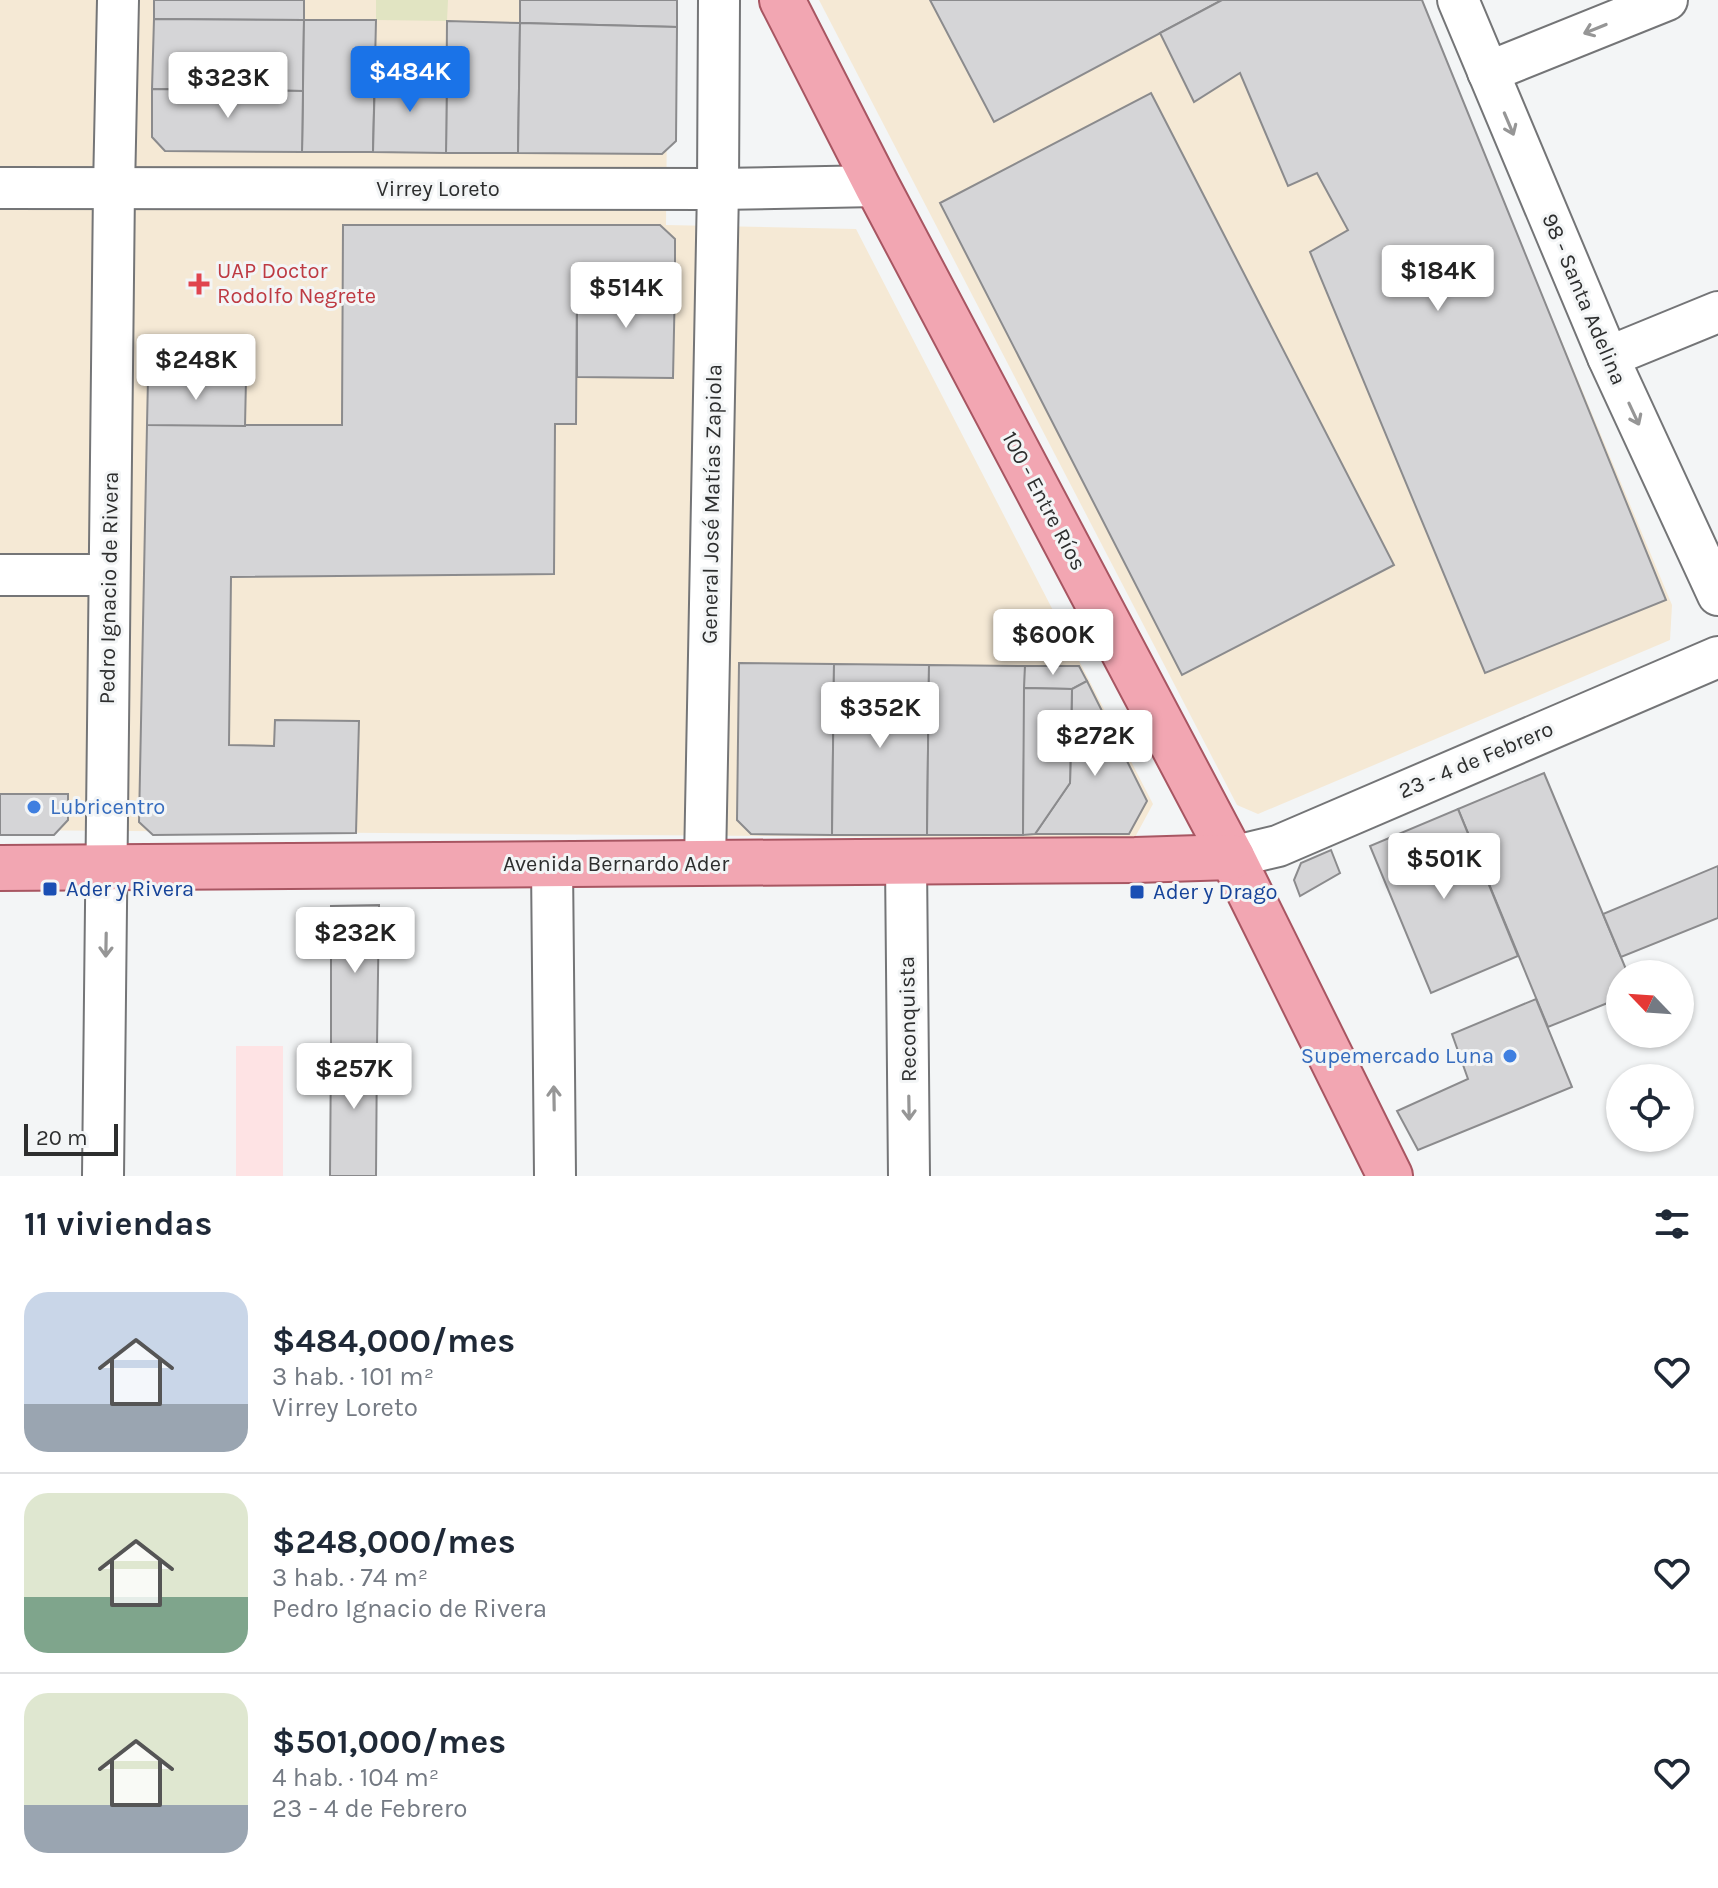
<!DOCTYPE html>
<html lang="es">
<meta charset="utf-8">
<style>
:root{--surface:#fff;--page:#f6f6f7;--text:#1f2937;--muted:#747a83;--line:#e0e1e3;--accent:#1a73e8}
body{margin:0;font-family:Karla,sans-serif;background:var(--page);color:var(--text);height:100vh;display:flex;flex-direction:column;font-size:30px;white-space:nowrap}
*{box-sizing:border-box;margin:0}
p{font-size:26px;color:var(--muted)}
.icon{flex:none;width:44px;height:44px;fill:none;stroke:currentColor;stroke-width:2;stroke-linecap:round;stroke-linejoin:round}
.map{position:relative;height:1176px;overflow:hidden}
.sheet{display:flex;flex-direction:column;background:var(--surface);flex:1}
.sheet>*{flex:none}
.needle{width:52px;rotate:295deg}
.controls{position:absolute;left:1606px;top:960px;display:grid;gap:16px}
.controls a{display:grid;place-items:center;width:88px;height:88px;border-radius:50%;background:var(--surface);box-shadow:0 2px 6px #0004;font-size:40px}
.scale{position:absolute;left:24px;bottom:20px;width:94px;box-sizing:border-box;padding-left:8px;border:4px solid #2d2e2e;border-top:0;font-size:22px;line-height:28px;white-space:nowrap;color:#2d2e2e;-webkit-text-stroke:6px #f3f5f6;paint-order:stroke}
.price{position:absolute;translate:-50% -68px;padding:0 18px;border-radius:8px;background:#fff;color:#222;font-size:26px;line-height:52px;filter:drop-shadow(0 2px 4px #0008)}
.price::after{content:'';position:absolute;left:50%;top:48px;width:24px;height:18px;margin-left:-12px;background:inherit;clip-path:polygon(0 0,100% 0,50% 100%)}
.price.on{background:var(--accent);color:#fff}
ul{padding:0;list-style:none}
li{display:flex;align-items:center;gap:24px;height:200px;padding:0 24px}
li+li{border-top:2px solid var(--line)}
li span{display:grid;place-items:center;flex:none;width:224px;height:160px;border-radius:24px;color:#555}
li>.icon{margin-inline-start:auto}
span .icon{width:96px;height:96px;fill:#fffc;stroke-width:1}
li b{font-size:34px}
h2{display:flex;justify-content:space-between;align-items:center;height:96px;padding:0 24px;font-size:34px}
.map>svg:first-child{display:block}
</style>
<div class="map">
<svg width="1718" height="1176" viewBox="0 0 1718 1176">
<rect width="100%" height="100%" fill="#f3f5f6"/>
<g fill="#f5e9d5">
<path d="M0 0H668L666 225 856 229 1153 804 1134 839 0 830Z"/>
<path d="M819 0H1419L1672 605 1670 640 1258 814 1237 805Z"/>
</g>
<rect fill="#fee3e4" x="236" y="1046" width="47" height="130"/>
<path fill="#e1e4c2" d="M376 0H448L447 21 376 20Z"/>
<g fill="#d5d5d7" stroke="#8b8b8d" stroke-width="2">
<path d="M154 0H304V20L154 19Z"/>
<path d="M520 0H677V27L520 23Z"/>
<path d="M930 0H1222L994 122Z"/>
<path d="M1222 0H1422L1666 600 1485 673 1310 252 1348 230 1317 173 1288 186 1240 73 1194 102 1160 33Z"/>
<path d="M154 19 304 20 303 91 152 89Z"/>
<path d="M304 20H376L373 152H302Z"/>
<path d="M447 21 520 23 518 153H446Z"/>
<path d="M520 23 677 27 676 141 662 154 518 153Z"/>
<path d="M375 75 447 76 446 153 373 152Z"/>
<path d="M152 89 303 91 302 152 165 151 152 137Z"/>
<path d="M1151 93 1394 565 1182 675 940 203Z"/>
<path d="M343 225H660L675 239V283H577L576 424H555L554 574 231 577 229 745 274 746 275 720 359 721 356 833 153 835 139 822 147 425H342Z"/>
<path d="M577 283H675L673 378 577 377Z"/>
<path d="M148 378 246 379 245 426 147 425Z"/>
<path d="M739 663 834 664 832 835 751 834 737 820Z"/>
<path d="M834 664 929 665 927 835H832Z"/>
<path d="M929 665 1025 666 1023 835H927Z"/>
<path d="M1025 666H1079L1087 681 1072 689 1024 688Z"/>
<path d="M1087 681 1147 801 1129 834H1035L1070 783 1072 689Z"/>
<path d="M1024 688 1072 689 1070 783 1035 834 1023 835Z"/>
<path d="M1544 773 1628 974H1620V998L1548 1027 1458 809Z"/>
<path d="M0 794H68V820L54 835H0Z"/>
<path d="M1458 809 1518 956 1431 993 1370 846Z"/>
<path d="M1331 850 1340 873 1300 896 1294 880 1301 863Z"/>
<path d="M1718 866V918L1621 957 1603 914Z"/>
<path d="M379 905 377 1046H331V906Z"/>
<path d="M1536 999 1572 1087 1418 1150 1397 1111 1468 1079 1452 1034Z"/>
<path d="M331 1046H377L376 1176H330Z"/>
</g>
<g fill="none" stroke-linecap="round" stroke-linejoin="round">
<g stroke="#747577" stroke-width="44">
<g id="minor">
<path d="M1458 0 1608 357 1718 595"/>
<path d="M1488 72 1667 0"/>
<path d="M0 188 718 189 877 186"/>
<path d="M1608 357 1718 312"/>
<path d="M0 575H109"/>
<path d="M1232 857 1278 846 1718 657"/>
<path d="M906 862 909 1176"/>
<path d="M705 863 718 189 719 0"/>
<path d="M552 864 555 1176"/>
<path d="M103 1176 114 189 118 0"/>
</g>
</g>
<g stroke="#a85662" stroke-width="48">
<g id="major">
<path d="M782 0 877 186 1232 857 1390 1176"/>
<path d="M0 868 1135 860 1232 857"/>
</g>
</g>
<use href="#minor" stroke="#fff" stroke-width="40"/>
<use href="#major" stroke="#f2a6b2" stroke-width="44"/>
</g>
<defs><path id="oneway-shaft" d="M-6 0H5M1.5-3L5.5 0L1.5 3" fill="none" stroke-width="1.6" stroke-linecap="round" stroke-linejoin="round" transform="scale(2)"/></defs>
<g stroke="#969696">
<use href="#oneway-shaft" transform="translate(1595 29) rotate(158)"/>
<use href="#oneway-shaft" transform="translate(1509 124) rotate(67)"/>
<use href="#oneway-shaft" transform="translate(1634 414) rotate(65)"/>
<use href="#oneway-shaft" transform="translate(106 945) rotate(91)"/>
<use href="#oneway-shaft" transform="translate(554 1098) rotate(-91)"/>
<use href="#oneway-shaft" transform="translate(909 1108) rotate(89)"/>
</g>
<path fill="#e0444e" stroke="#f3f5f6" stroke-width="3" d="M195 272h8v8h8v8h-8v8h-8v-8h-8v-8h8z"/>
<g fill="#3f7fe0" stroke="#f3f5f6" stroke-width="3">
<circle cx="34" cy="807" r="8"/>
<circle cx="1510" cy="1056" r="8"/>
</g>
<g fill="#1a4fb4" stroke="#f3f5f6" stroke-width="3">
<rect x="42" y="881" width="16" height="16" rx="4"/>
<rect x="1129" y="884" width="16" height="16" rx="4"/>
</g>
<g text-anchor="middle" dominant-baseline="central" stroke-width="6" stroke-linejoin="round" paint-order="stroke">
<g font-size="22" fill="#2d2e2e" stroke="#f3f5f6">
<text x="438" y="189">Virrey Loreto</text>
<text transform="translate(1584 299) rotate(67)">98 - Santa Adelina</text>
<text transform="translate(1044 501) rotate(62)">100 - Entre Ríos</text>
<text transform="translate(712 504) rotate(-89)">General José Matías Zapiola</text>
<text transform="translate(109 588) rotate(-89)">Pedro Ignacio de Rivera</text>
<text transform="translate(1476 760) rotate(-23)">23 - 4 de Febrero</text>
<text x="616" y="864">Avenida Bernardo Ader</text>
<text transform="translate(908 1019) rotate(-91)">Reconquista</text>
</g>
<g font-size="22" fill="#be3a42" stroke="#f3f5f6" text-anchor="start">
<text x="217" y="271">UAP Doctor<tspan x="217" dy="25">Rodolfo Negrete</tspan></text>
</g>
<g font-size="22" fill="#366cbe" stroke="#f3f5f6" text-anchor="start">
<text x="50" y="807">Lubricentro</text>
<text x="1494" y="1056" text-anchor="end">Supemercado Luna</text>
</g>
<g font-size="22" fill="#164399" stroke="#f3f5f6" text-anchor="start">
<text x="66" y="889">Ader y Rivera</text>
<text x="1153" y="892">Ader y Drago</text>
</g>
</g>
</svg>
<div class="controls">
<a><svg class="needle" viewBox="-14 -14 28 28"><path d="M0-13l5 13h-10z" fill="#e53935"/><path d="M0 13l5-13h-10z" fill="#747a83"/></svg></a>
<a><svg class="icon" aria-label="locate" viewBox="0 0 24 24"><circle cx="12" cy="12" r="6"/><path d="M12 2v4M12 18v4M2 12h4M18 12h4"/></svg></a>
</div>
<div class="scale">20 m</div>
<b class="price on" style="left:410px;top:114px">$484K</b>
<b class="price" style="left:228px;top:120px">$323K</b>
<b class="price" style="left:1438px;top:313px">$184K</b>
<b class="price" style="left:626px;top:330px">$514K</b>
<b class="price" style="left:196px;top:402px">$248K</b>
<b class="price" style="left:1053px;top:677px">$600K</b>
<b class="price" style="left:880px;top:750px">$352K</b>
<b class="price" style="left:1095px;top:778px">$272K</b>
<b class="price" style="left:1444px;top:901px">$501K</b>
<b class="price" style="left:355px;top:975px">$232K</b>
<b class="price" style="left:354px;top:1111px">$257K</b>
</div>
<section class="sheet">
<h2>11 viviendas<svg class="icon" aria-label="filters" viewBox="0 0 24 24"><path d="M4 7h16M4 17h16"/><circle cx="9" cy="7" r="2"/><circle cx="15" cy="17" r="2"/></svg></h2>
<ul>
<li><span style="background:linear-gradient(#c9d6e8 70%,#9aa5b1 0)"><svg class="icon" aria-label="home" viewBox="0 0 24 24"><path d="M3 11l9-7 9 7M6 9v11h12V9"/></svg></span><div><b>$484,000/mes</b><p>3 hab. · 101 m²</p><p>Virrey Loreto</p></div><svg class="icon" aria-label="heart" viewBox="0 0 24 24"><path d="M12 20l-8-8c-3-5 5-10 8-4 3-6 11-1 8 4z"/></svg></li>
<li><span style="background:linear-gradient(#dfe7d0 65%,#7fa58c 0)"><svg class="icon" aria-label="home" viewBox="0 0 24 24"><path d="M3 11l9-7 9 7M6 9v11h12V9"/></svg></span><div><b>$248,000/mes</b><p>3 hab. · 74 m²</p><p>Pedro Ignacio de Rivera</p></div><svg class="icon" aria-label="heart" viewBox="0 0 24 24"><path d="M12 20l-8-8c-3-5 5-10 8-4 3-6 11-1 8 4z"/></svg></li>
<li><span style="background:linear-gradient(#dfe7d0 70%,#9aa5b1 0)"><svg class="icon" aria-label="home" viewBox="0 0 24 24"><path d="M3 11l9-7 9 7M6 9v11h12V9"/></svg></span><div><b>$501,000/mes</b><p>4 hab. · 104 m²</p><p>23 - 4 de Febrero</p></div><svg class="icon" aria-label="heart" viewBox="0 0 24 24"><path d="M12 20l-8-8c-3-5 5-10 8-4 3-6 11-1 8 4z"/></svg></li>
</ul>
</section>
